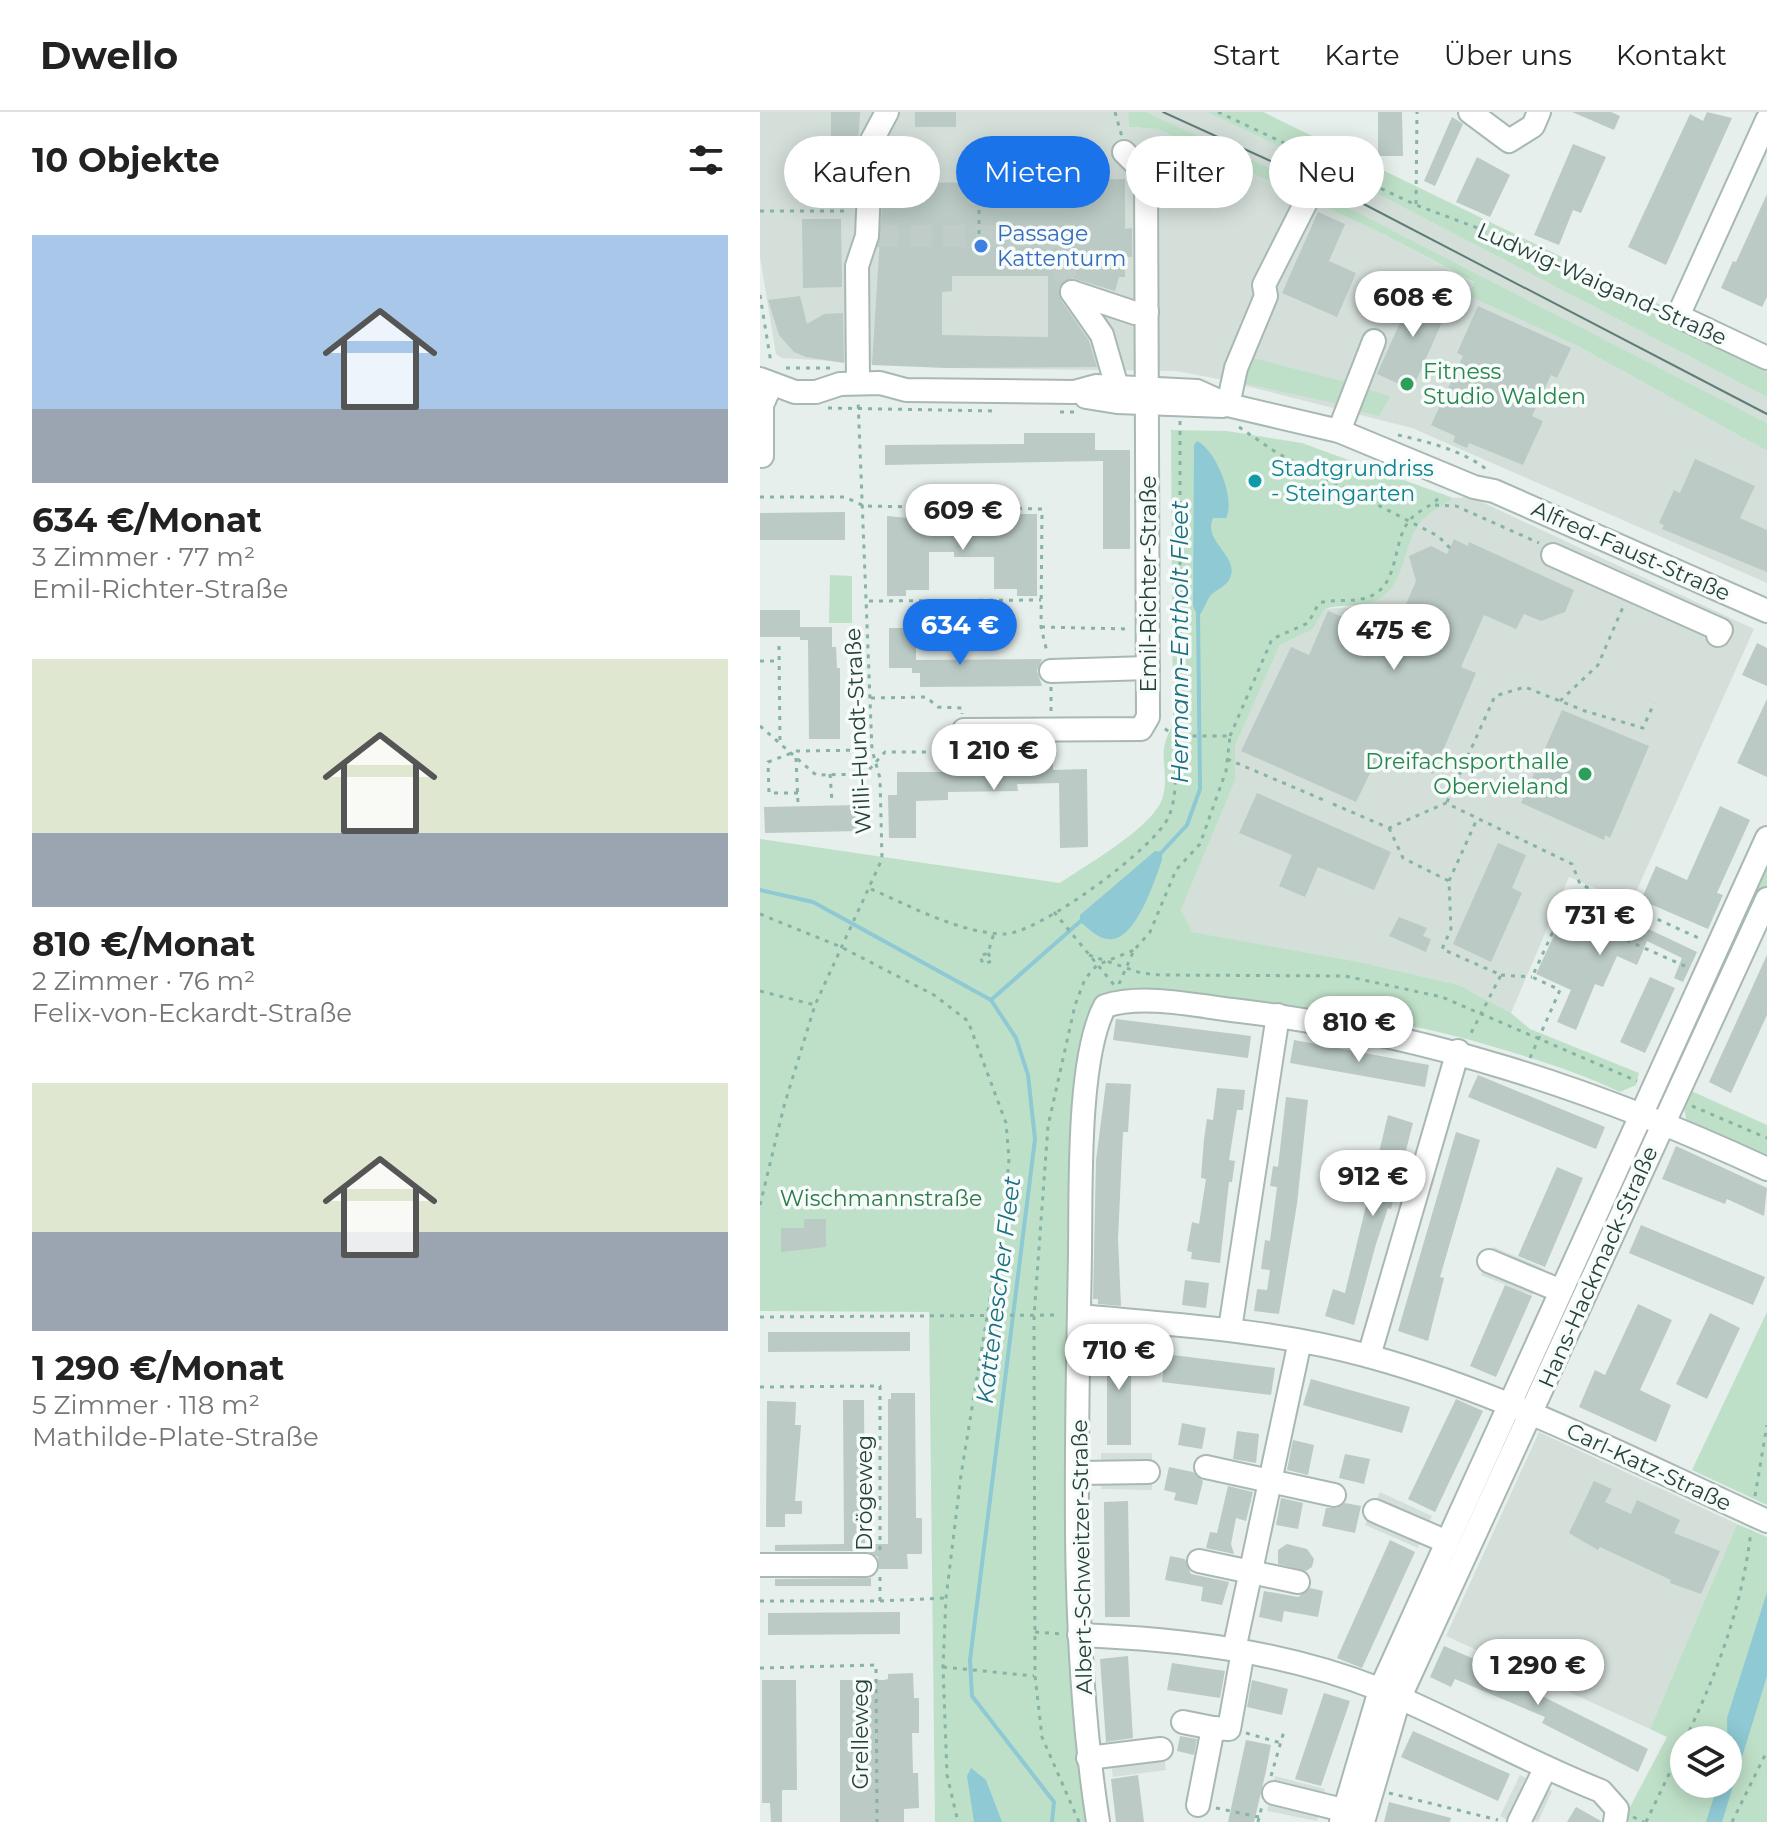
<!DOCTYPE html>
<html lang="de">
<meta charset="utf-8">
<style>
:root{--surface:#fff;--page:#f2f2f2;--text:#222;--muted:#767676;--line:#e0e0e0;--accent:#1a73e8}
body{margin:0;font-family:Montserrat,sans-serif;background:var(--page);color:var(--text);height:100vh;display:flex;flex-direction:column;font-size:30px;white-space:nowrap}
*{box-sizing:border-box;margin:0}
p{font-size:26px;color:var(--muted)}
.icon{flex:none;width:44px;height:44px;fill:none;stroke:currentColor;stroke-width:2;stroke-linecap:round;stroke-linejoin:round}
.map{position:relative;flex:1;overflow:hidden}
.sheet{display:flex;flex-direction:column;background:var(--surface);width:760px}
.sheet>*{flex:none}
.guide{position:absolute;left:24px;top:24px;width:760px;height:72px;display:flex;gap:16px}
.tools{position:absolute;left:910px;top:1614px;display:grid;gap:16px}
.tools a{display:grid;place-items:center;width:72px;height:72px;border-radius:50%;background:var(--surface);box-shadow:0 4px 20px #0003;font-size:40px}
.price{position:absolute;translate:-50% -68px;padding:0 18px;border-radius:28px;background:#fff;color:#222;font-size:26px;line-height:52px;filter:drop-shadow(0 2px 4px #0008)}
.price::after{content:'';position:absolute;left:50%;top:48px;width:24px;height:18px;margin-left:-12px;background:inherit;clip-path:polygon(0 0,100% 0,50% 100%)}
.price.selected{background:var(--accent);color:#fff}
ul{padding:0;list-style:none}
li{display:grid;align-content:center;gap:16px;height:424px;padding:0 32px}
li span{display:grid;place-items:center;height:248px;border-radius:0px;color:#555}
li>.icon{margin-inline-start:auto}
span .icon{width:144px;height:144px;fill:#fffc;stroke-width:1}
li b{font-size:34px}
h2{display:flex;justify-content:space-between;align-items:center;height:96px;padding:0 32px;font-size:34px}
.tag{padding:0 28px;border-radius:36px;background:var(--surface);box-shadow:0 4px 20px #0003;font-size:28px;line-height:72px}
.tag.selected{background:var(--accent);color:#fff}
header{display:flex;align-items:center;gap:48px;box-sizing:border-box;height:112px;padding:0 40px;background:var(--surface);border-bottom:2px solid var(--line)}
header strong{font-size:38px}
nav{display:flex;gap:44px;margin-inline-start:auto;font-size:28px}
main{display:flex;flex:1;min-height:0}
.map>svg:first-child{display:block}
</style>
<header>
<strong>Dwello</strong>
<nav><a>Start</a><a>Karte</a><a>Über uns</a><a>Kontakt</a></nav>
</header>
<main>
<section class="sheet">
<h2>10 Objekte<svg class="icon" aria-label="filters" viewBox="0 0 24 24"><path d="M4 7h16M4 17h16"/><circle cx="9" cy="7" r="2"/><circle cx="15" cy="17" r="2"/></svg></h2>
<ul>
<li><span style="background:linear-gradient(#a9c7e8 70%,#9aa5b1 0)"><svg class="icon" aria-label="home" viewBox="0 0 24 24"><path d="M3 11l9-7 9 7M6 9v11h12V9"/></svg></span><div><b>634 €/Monat</b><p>3 Zimmer · 77 m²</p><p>Emil-Richter-Straße</p></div></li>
<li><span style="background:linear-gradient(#dfe7d0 70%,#9aa5b1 0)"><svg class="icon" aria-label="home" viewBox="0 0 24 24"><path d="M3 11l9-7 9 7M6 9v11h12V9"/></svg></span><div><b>810 €/Monat</b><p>2 Zimmer · 76 m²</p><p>Felix-von-Eckardt-Straße</p></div></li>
<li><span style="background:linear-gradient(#dfe7d0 60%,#9aa5b1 0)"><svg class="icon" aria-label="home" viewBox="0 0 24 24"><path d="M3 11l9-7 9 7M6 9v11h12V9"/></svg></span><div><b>1 290 €/Monat</b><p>5 Zimmer · 118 m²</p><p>Mathilde-Plate-Straße</p></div></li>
</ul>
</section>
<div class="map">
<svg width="1007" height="1710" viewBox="0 0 1007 1710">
<rect width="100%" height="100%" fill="#e6efeb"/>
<g fill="#d4dfda">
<path d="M0 0H368L369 15 398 17 623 122 714 171 710 184 816 233 1007 339V471L652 316 459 267 416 259 187 256 22 246 16 242 0 145Z"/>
<path d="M386 0H447L610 78 1007 285V311L523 62Z"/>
<path d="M711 385 994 517 871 791 809 765 751 901 699 873 600 850 431 820 421 798 475 669V634L520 533 552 518 565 497 596 495 662 408 693 386Z"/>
<path d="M733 1135 783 1156 772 1183 721 1163Z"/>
<path d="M779 1320 977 1412 890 1617 686 1524Z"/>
<path d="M341 1341H392V1378L341 1377Z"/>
<path d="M620 1380 672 1404 658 1436 605 1413Z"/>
<path d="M401 1624 406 1658 353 1665 348 1631Z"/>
<path d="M760 1663 792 1679 778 1710 768 1705 750 1709 740 1704Z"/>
<path d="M515 1664 565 1677 557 1709 507 1699Z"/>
</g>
<g fill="#bfe0c8" fill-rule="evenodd">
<path d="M368 0H386L523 62 1007 311V339L816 233 709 184 714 170 623 122 398 17 369 15Z"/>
<path d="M447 0H503L905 195 901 210 1007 260V285L610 78Z"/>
<path d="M485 244 590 271 584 293 478 270Z"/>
<path d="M603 276 630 284 619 304 595 298Z"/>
<path d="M411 318 467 319 542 331 693 386C683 394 667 402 659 412 643 434 645 472 619 487 602 497 582 491 565 497L552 518 520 533 475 634V669L421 798 432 820 600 850 699 873 751 901 770 917 879 961 876 973 860 980C825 963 788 951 751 940 612 896 491 890 346 887L317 1032 331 1710H175L169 1200 0 1199V727L300 771C326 753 396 714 403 684 410 656 395 642 413 613Z"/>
<path d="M70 463 92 464V511H69Z"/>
<path d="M1007 734V777L910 986 897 979Z"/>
<path d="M929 978 1007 1013V1045L927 1010 923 992Z"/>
<path d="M1007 1200V1393L932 1358Z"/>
<path d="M977 1412 1007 1425V1710H862L907 1625 890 1617ZM924 1628H968V1672H924Z"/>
</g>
<g fill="#8ec9d4">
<path d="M437 329C456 338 476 387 466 406H453C442 431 482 444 469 468 465 475 455 478 450 484 445 492 444 498 438 505L433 494 434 333Z"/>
<path d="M395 739 402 740V748C395 768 377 824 353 827 339 829 330 817 320 810V803Z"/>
<path d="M1007 1480V1564L962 1710H946L958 1672H968L967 1606Z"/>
<path d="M211 1656 226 1668 242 1710H214L207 1664Z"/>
</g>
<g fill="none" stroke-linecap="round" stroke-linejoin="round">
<g stroke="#8ec9d4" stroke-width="4">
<path d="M400 742 427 713 440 677 438 500"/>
<path d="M0 778 53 790 231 888 256 926 268 963 275 1027 210 1548 212 1584 294 1690 292 1710"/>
<path d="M231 888 323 807"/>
</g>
</g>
<g fill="#bbcac4" fill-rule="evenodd">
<path d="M71 0H100L94 93 72 94 71 58H60V47H71Z"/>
<rect x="155" y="0" width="41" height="15"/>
<path d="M618 0H642L643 44H618Z"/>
<path d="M812 0H851L860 4 854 18Z"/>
<path d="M947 0 972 6 906 153 868 135 930 2 943 9Z"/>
<path d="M692 5 703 12 675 74 664 69Z"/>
<path d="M126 31H165V71L365 67V117L372 116V145H365V165H359L355 179 312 166 299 176 301 188 329 229 337 255 187 256 112 253ZM192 164H288V225L182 223V180L192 179Z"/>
<path d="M813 32 846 45 821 101 813 98 799 133 774 123Z"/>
<path d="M717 45 750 63 730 105 696 90Z"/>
<path d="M1007 82V185L1002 195 961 176 973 149 976 150Z"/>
<path d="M558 100 585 112 569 149 596 161 577 205 522 181Z"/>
<path d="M42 107H81L82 175 43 176Z"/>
<path d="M655 177 690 192 652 278 617 262Z"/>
<path d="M40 184 47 212 64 202 83 201 84 251 46 245 34 240 19 223 8 188Z"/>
<path d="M718 194 811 236 797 266 791 263 772 304 783 309 763 353 709 331 707 336 693 330 695 324 671 313 703 244 697 241Z"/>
<path d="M264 321H335V338H370V437H343V349L125 353V333L264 332Z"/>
<path d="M935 347 995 374 980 406 1007 418V460L902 417 904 413 899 411 914 378 920 381Z"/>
<path d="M85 400V428H0V401Z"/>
<path d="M257 402H277V484H257V477H234V445H194V440H169V478H146V484H127V404L169 408V421L193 420V416H234V406H257Z"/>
<path d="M694 427 708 434 709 430 814 478 805 500 781 509 764 502 756 517 724 503 701 555 716 561 673 662 621 639 596 690 481 639 531 535 549 543 568 499 632 525 656 469 649 444 671 434 687 442Z"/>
<path d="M0 498H40V515H72V535H76L77 556H80V627H49L48 528H40V525H0Z"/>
<path d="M129 516H156V548L282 547 277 559 282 574 160 575V561H152V556H129Z"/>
<path d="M997 531 1007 536V574L982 563Z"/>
<path d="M1007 587V665L977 651Z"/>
<path d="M802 598 889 634 850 726 845 723 844 728 761 691Z"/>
<path d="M293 641V658L327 657 328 735 300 736 299 671 257 672 258 679 188 680V688L156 689V726H129L128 683H137V660H188V651L257 650V642Z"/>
<path d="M497 681 631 740 614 778 558 755 545 785 519 774 532 743 479 721Z"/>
<path d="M98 693 99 719 5 721 4 695Z"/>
<path d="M960 694 990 708 957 781 963 783 948 817 881 788 896 754 927 768Z"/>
<path d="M738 731 766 743 752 776 762 781 731 850 693 832Z"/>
<path d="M844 796 937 840 923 870 914 866 922 846 887 829 877 853 857 844 843 875 835 872 816 918 797 910 811 878 776 862 798 815 807 819 814 805 834 815Z"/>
<path d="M639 805 667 816 663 824 671 827 666 840 629 824Z"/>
<path d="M1007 843V903L971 981 949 970Z"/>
<path d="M890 865 915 876 885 941 860 930Z"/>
<path d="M356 907 491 924 488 946 353 928Z"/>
<path d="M534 928 669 953 665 975 530 951Z"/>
<path d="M718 963 845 1015 836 1037 708 985Z"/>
<path d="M346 971 371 972 368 1020H363L358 1127 361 1194 338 1192V1187H333L336 1048Z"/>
<path d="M457 976 485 978 483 998H477L469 1048 475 1049 472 1070H469L460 1151 431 1147 432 1140 427 1139 432 1110 439 1112 446 1067 441 1066 444 1027 447 1007 453 1008Z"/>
<path d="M526 985 548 988 537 1092 519 1202 494 1199 497 1177 507 1178 510 1158 501 1157 505 1128 510 1129 517 1075 510 1074 513 1054 518 1055Z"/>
<path d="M628 1003 653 1011 631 1097 628 1096 616 1132 594 1213 565 1204 573 1177 585 1181Z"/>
<path d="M696 1020 720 1028 680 1165 684 1166 668 1229 638 1219Z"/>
<path d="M916 1034 1007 1076 1004 1104 967 1087 965 1092 902 1067Z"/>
<path d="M797 1055 823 1066 785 1155 758 1144Z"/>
<path d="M44 1107H66V1135L21 1140V1116H44Z"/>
<path d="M881 1113 1005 1165 993 1193 869 1141Z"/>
<path d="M425 1168 449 1171 446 1196 422 1193Z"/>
<path d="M745 1173 772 1184 736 1265 710 1254Z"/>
<path d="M878 1192 912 1208 880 1278 911 1293 896 1330 819 1295 835 1258 845 1263Z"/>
<path d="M950 1201 980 1216 947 1287 916 1272Z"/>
<path d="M8 1220H150V1239L8 1240Z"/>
<rect x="347" y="1227" width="24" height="106"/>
<path d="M405 1242 515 1256 511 1283 402 1270Z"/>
<path d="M551 1267 650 1295 642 1321 543 1293Z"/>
<path d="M131 1281H155L156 1406H162V1442H147L148 1457H119L118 1445 107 1439H15V1433L84 1432 83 1288H104L105 1432H128V1287H131Z"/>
<path d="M696 1287 723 1299 675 1400 648 1387Z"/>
<path d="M7 1289 36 1290 35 1313H41L35 1389H42V1402H25V1415H6Z"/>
<path d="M422 1311 446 1316 442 1337 418 1333Z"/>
<path d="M477 1319 499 1322 496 1351 473 1347Z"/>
<path d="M533 1328 554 1333 548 1363 527 1358Z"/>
<path d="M585 1342 610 1347 604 1372 579 1366Z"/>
<path d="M409 1355 433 1360 443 1369 437 1393 414 1388 416 1381 404 1378Z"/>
<path d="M834 1369 852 1377 845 1390 871 1402 877 1388 920 1408 914 1421 960 1439 941 1482 910 1471 911 1468 840 1435 838 1438 809 1421Z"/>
<path d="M468 1374 493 1380 486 1409 476 1406 471 1432 474 1442 446 1436 450 1420 457 1421Z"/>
<path d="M521 1386 543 1391 538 1417 516 1413Z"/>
<path d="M368 1389 370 1505H345L344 1390Z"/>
<path d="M585 1391 601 1394 595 1421 562 1414 566 1396H577Z"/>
<path d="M630 1428 655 1440 602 1556 577 1546Z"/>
<path d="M527 1432 547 1437 554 1447 552 1455 546 1459 518 1452V1438Z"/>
<path d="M410 1444 425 1447 431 1462 469 1470 462 1493 441 1489 443 1475 405 1468Z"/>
<path d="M111 1466V1474H15V1467Z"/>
<path d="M550 1476 563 1479 558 1505 524 1499 522 1510 499 1505 504 1479 538 1485Z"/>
<path d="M140 1500V1522L8 1523V1501Z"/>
<path d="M684 1534 742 1559 740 1563 888 1637 878 1660 782 1611 785 1605 695 1567 691 1575 670 1565Z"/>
<path d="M368 1544 373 1626 346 1630 340 1547Z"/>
<path d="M412 1551 465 1559 460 1586 407 1578Z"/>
<path d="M153 1561 154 1586H159V1621H152L153 1661H158L159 1696 144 1697V1710H80V1568H124L128 1567V1562Z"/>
<path d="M2 1568H36L37 1678H22V1710H11L10 1691H2Z"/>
<path d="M492 1568 528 1577 522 1603 487 1595Z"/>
<path d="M564 1581 590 1589 561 1674 535 1667Z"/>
<path d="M653 1619 750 1662 738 1689 641 1645Z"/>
<path d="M420 1624 437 1627 434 1643 417 1639Z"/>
<path d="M486 1628 511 1633 506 1659 494 1710H468Z"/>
<path d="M378 1663 384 1710H356L351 1667Z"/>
<path d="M629 1690 691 1706 690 1710H624Z"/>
<path d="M816 1695 841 1709V1710H807Z"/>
</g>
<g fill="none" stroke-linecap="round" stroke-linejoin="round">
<path stroke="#bfccc8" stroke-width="22" stroke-dasharray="22 11" stroke-linecap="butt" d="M117 124H291L312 180"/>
<g stroke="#a8b8b2" stroke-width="26">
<g id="minor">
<path d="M710 0 749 29 773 14 779 0"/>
<path d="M1007 8 918 204 1007 246"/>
<path d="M312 180 342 223 357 275"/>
<path d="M312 180 375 201 387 200"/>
<path d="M0 267 35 280H56L80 272 120 271 146 278 314 280 336 274 437 279 468 293 579 319 714 375 734 379 1007 499"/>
<path d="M98 271 97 154 107 124 111 30 127 0"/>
<path d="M326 285 357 290 463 294"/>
<path d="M468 293 476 256 506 184 504 173 545 92"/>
<path d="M579 319 614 229"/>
<path d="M2 344V293L11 273"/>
<path d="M793 443 961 518 958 523"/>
<path d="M291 559 388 556"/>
<path d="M204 618 381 617 388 605 386 62 364 40"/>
<path d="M729 1149 801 1179"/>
<path d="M319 1204C416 1213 514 1218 608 1244 748 1282 876 1350 1007 1409"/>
<path d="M470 1217 518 903"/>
<path d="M609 1244 698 939"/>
<path d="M446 1355 574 1383"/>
<path d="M319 1361 388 1360"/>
<path d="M615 1399 687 1430"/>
<path d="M439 1449 538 1470"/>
<path d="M0 1453H106"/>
<path d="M319 1523C421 1527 523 1539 619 1577 694 1608 765 1649 841 1679L857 1697 855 1710"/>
<path d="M474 1538 540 1229"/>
<path d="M423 1610 453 1616"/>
<path d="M328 1646 401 1637"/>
<path d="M514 1681 583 1698"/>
<path d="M438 1693 453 1616 469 1617 483 1539"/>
<path d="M338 1710C309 1523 317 1329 320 1140 321 1079 317 946 345 894 382 882 433 893 472 898 661 920 835 977 1007 1057"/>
<path d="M581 1710 620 1578 1007 726"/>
<path d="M603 1710 639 1587 1007 787"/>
<path d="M759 1710 785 1657"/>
</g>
</g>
<g stroke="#86b3a5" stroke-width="3" stroke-dasharray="4 6" stroke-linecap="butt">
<path d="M355 0 362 25"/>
<path d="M458 0 656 93 715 115 903 202"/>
<path d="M219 58V124"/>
<path d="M656 92 657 0"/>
<path d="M0 99H89"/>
<path d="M0 183 11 251"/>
<path d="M26 256H70"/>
<path d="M68 296 236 299"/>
<path d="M300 300H316"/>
<path d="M479 315 517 341 678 424 690 436"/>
<path d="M638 323C669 330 705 339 730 360"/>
<path d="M0 385H85L104 394 282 397 281 515 287 540"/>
<path d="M675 393 696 394 779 431"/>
<path d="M109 489 281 488"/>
<path d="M281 515 369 517"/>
<path d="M19 534 20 631"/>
<path d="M0 549H19"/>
<path d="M291 575V600"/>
<path d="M111 586 166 585 178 595 202 596V602"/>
<path d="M800 589 838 553 863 495"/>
<path d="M0 614 56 663 105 662 125 640H202V634"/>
<path d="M470 624 512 527 548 511 559 491C577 486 598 492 615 482 639 467 633 429 649 409 658 397 673 395 682 382"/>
<path d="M36 646 38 692"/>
<path d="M467 647 566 689"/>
<path d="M70 662 72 689"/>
<path d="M38 681H9L8 650 37 639 112 638"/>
<path d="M687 690 735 584 765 575 825 599 883 616 894 591"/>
<path d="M573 692 629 716 686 691 812 752 820 772 943 828"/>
<path d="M629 716 643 746 689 769 691 817 682 837 741 863 709 925"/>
<path d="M689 769 717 707"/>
<path d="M111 777C150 794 200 821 243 822 276 824 397 735 409 704 421 675 411 639 420 608V309"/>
<path d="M294 800 355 874"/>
<path d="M0 802 81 835 174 883 208 909 246 1011 249 1047 245 1095 201 1363 186 1486 183 1555 187 1663 198 1710"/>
<path d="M797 811 800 804H805V787L810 786 816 794 807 816"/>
<path d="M830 812 927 855"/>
<path d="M228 841 232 849 223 852 220 844 228 841 234 821"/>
<path d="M329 843 381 861 401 863 585 864 682 885 877 969"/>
<path d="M741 863 772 865"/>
<path d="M359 872 374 838 390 820 416 758 440 732 466 659 470 624H415L401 614"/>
<path d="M0 879 55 893"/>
<path d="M770 946 800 878 772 865 797 811 824 824 843 783"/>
<path d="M932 994 1007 1026"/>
<path d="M0 1093 24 994 55 893 122 747 120 666 112 638 98 287"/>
<path d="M0 1205 299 1203"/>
<path d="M0 1275 120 1274V1441"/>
<path d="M995 1384 1007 1313"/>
<path d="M0 1489H120V1465"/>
<path d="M120 1489 186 1486"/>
<path d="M275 1520 303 1522"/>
<path d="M183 1555 274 1564"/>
<path d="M0 1556 116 1553 117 1710"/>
<path d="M486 1621 521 1631"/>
<path d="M925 1628C958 1559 982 1495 991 1419"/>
<path d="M511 1664 524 1619"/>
<path d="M629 1681 738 1708"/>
<path d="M456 1696 499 1705"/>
<path d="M873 1705 884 1710"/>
<path d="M319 1710 282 1625 275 1564 274 1204 288 1014 315 893 325 867 337 853 374 838"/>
<path d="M498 1710 502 1694"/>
<path d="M886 1710 924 1631"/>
<path d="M972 1710 1007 1639"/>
</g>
<use href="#minor" stroke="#fff" stroke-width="22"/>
<path stroke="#5f7d75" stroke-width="2" d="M403 0 596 88 1007 302"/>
</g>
<circle fill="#3f7fe0" stroke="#f7fbf9" stroke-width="3" cx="221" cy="134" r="8"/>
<g fill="#2e9e5b" stroke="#f7fbf9" stroke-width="3">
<circle cx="647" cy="272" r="8"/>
<circle cx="825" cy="662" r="8"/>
</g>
<circle fill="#0f9aa8" stroke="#f7fbf9" stroke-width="3" cx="495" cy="369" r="8"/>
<g text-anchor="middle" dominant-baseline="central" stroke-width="7" stroke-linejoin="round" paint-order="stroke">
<g font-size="22" fill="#366cbe" stroke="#f7fbf9" text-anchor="start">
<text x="237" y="121">Passage<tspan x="237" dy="25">Kattenturm</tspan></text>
</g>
<g font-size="22" fill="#24423a" stroke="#f7fbf9">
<text transform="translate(842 172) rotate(24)">Ludwig-Waigand-Straße</text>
<text transform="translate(871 439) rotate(24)">Alfred-Faust-Straße</text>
<text transform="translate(388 472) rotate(-90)">Emil-Richter-Straße</text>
<text transform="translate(98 619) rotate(-93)">Willi-Hundt-Straße</text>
<text transform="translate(838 1155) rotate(-66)">Hans-Hackmack-Straße</text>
<text transform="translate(889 1355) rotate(25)">Carl-Katz-Straße</text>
<text transform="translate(104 1381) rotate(-90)">Drögeweg</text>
<text transform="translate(322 1445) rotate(-91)">Albert-Schweitzer-Straße</text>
<text transform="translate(100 1622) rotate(-90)">Grelleweg</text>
</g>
<g font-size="22" fill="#27864d" stroke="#f7fbf9" text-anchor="start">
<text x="663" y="259">Fitness<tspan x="663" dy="25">Studio Walden</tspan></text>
<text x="809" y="649" text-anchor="end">Dreifachsporthalle<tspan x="809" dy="25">Obervieland</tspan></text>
</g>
<g font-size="22" fill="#0d838f" stroke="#f7fbf9" text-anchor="start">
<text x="511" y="356">Stadtgrundriss<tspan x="511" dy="25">- Steingarten</tspan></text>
</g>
<g font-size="22" fill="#2d7a4b" stroke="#f7fbf9">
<text x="121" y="1086">Wischmannstraße</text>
</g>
<g font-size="24" font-style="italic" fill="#1c6f80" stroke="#f7fbf9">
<text transform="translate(419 530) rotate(-90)">Hermann-Entholt Fleet</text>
<text transform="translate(238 1178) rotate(-83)">Kattenescher Fleet</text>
</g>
</g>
</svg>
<div class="tools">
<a><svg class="icon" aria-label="layers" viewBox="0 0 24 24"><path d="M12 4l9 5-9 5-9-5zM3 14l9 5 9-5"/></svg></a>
</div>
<b class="price" style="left:653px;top:227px">608 €</b>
<b class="price" style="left:203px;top:440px">609 €</b>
<b class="price selected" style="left:200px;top:555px">634 €</b>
<b class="price" style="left:634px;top:560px">475 €</b>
<b class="price" style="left:234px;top:680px">1 210 €</b>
<b class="price" style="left:840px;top:845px">731 €</b>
<b class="price" style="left:599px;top:952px">810 €</b>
<b class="price" style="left:613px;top:1106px">912 €</b>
<b class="price" style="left:359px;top:1280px">710 €</b>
<b class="price" style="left:778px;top:1595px">1 290 €</b>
<div class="guide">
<a class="tag">Kaufen</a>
<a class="tag selected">Mieten</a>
<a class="tag">Filter</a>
<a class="tag">Neu</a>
</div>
</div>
</main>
